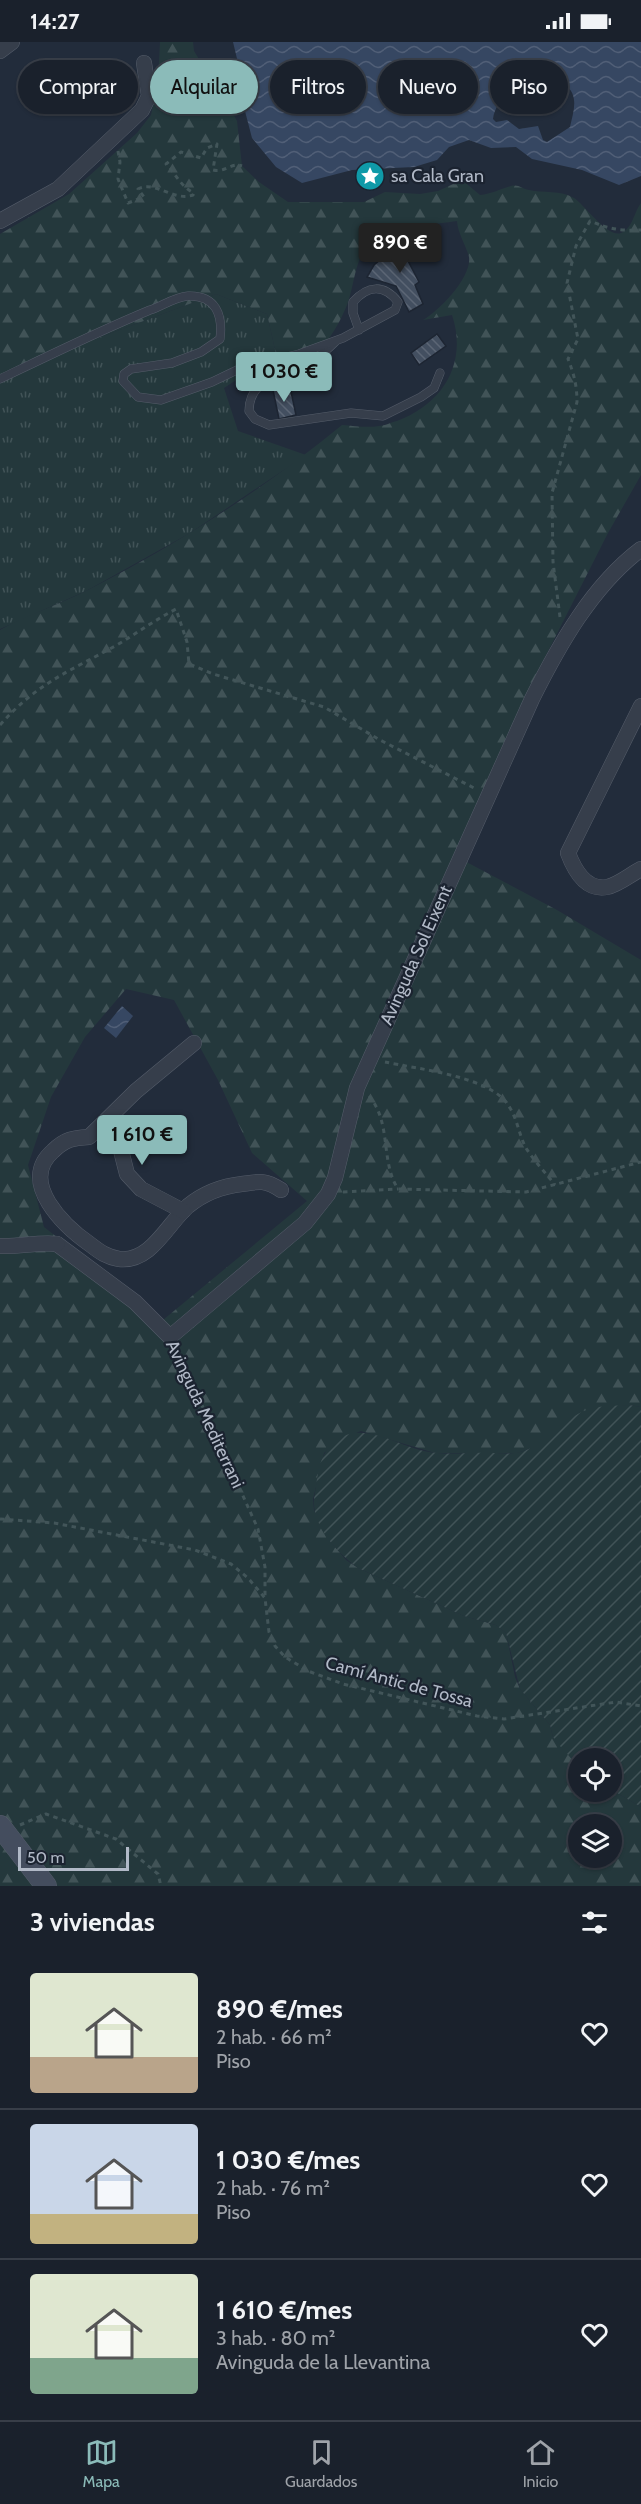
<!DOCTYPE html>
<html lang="es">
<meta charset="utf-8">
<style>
:root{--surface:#1a212c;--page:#272e38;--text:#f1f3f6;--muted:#9fa3a9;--line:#383e48;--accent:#8bbbb9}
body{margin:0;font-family:Cabin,sans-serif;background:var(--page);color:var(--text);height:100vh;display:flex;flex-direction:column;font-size:22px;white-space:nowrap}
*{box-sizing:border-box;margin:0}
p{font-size:20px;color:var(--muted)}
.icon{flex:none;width:33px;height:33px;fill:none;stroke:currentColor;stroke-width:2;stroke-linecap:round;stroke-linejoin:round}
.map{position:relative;height:1844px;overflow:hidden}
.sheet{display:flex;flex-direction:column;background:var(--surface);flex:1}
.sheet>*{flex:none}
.guide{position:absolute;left:18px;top:18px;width:606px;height:54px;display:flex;gap:12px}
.buttons{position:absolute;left:568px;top:1706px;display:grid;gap:12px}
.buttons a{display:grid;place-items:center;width:54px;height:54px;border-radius:50%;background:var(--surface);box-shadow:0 2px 4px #0004,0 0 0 2px var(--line);font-size:30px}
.scale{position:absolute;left:18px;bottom:15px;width:111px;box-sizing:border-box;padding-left:6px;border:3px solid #b1b9c7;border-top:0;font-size:16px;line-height:21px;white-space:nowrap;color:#b1b9c7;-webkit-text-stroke:4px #1b2330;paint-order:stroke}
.price{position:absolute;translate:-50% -51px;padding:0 14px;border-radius:6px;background:var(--accent);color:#111;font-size:20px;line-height:39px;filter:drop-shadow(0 2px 3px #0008)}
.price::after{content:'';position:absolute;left:50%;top:36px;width:18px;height:14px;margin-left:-9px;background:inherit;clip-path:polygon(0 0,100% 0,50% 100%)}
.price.current{background:#222;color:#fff}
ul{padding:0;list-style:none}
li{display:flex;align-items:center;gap:18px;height:150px;padding:0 30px}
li+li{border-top:2px solid var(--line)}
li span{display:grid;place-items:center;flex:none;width:168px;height:120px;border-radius:6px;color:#555}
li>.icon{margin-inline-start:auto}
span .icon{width:72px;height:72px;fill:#fffc;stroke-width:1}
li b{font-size:26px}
h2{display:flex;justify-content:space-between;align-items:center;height:72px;padding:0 30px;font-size:26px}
.tag{padding:0 21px;border-radius:27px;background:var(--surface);box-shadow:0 2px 4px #0004,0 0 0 2px var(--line);font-size:21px;line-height:54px}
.tag.current{background:var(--accent);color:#111}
.status{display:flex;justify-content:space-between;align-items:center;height:42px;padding:0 30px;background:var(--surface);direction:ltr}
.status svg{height:16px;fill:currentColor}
.tab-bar{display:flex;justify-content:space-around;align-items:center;height:84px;border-top:2px solid var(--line);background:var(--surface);font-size:16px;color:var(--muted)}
.tab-bar a{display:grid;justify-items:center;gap:3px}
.tab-bar .current{color:var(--accent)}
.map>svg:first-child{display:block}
</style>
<div class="status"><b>14:27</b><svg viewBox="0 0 49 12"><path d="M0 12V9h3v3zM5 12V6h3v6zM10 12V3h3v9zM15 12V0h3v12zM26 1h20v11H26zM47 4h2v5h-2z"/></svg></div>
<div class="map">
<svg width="641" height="1844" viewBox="0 0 641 1844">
<defs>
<pattern id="grass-tufts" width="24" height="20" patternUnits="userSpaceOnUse" patternTransform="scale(1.5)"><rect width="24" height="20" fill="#24383c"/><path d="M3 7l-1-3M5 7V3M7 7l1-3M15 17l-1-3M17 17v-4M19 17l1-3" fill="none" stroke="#415357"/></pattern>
<pattern id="forest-firs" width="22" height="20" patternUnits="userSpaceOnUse" patternTransform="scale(1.5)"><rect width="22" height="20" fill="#24383c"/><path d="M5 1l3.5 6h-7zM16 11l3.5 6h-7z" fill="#415357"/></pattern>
<pattern id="garden-furrows" width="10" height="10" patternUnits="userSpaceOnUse" patternTransform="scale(1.5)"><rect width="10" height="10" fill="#24383c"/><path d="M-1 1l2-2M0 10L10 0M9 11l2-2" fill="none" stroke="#415357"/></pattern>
<pattern id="water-waves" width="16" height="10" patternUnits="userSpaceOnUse" patternTransform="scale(1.5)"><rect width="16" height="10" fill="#364762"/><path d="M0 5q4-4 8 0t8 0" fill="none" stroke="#515f77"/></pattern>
<pattern id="building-back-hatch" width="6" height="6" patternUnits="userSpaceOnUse" patternTransform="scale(1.5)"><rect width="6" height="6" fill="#434f60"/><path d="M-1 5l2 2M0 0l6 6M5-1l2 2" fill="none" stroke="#5c6675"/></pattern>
</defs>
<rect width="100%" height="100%" fill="#222c3b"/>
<path fill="url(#grass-tufts)" d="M216 252 267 272 276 312 224 346 238 389 306 413 190 491 86 549 0 587V341L74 305Z"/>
<path fill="url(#forest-firs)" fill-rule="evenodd" d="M160 0H193L194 9 211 37 216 52 230 66 237 79 242 124 259 140 288 160H364L385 150 420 152 438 149 462 138 480 153C492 152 500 147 511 144 519 142 522 147 529 148 542 151 561 148 574 156 584 162 607 196 621 191 633 186 634 170 641 161V433L608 491 536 633 455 814 557 868 641 918V1365L629 1363 584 1369 538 1404 517 1411H435L361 1389 341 1397 324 1411 313 1457 314 1468 330 1499 346 1518 358 1526 464 1574 496 1583 506 1591 515 1635 520 1647 550 1683 553 1695 579 1725V1749L612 1748 641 1765V1844H0V588C28 572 59 563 88 548 178 502 264 447 342 383 354 384 368 386 379 384 385 384 391 380 397 379 443 362 468 321 452 273L423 278C439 269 472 235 469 215 466 203 458 192 457 179 438 182 389 185 376 196 371 201 365 207 361 214 354 229 353 247 347 263 335 292 312 332 276 312L267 272 216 252 74 305 0 341V192L69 152 137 91 151 73 158 41ZM126 947 174 958 218 1038 252 1111 307 1159 163 1278 44 1185 28 1123 51 1055 85 995ZM579 1782H612V1815H579Z"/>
<path fill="url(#garden-furrows)" d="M629 1363 641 1365V1765L612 1748V1716H579V1725L560 1704 553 1695 550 1683 520 1647 506 1591 496 1583 464 1574 358 1526C336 1510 308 1480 315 1451 317 1439 318 1422 325 1411 351 1371 390 1401 424 1409 446 1414 469 1410 492 1411 500 1411 507 1412 515 1411 544 1407 558 1380 584 1369 597 1363 615 1364 629 1363Z"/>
<g fill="url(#water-waves)" fill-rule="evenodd">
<path d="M233 0H641V134L619 143 582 128 532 117 516 105 491 106 469 98 449 105 437 118 414 125 352 128 302 141 276 125 252 96 240 50V29ZM528 40C547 49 543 52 565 43 580 53 573 71 570 85L547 100 543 98 538 84 519 87 507 78 496 80 493 77C495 61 511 42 528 40Z"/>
<path d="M122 964 133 974 116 996 104 986Z"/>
</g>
<g fill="url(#building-back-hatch)" stroke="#1d2532" stroke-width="1.5">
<path d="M413 195 421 205 405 213 419 240 415 243 423 262 409 270 396 244 367 235 374 223 386 213Z"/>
<path d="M437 292 446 304 419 323 411 311Z"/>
<path d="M290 345 296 373 279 377 273 348Z"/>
</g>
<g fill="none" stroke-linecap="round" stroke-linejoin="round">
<g stroke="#545c69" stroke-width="9">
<g id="service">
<path d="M335 300C328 307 321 313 313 318 288 331 249 334 249 369L255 377 269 383 351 371 383 374 421 355 434 346 440 331"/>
<path d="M0 337C50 313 99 289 150 268 162 264 175 255 188 254 216 253 223 273 220 297L201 310 172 321 131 327 124 332 123 339 138 355 161 358 212 340 239 327 299 312 343 296 395 268 398 260C384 242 368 243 353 260V271L359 288"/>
</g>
</g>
<g stroke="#545c69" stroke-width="16">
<g id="minor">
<path d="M0 9 12 0"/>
<path d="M0 179 58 147 142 68 149 54 144 21"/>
<path d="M641 664 568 811C574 827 585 849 607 845 618 843 631 832 641 827"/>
<path d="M194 1001 136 1049 89 1095C73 1096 65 1097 53 1109 17 1140 65 1185 91 1203 100 1210 107 1215 119 1217 151 1221 168 1181 188 1164 204 1151 223 1144 242 1142 260 1139 266 1138 281 1148"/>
<path d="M112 1073 127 1132 141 1147 183 1169"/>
<path d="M57 1202 135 1260 170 1295 305 1181 328 1152 335 1136 357 1046 532 657C559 603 592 544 641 507"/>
<path d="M0 1204C20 1205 37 1200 57 1202"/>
</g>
</g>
<g stroke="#545c69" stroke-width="22">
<path id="secondary" d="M0 1784 46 1844"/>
</g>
<g stroke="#425559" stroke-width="3" stroke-dasharray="4.5 4.5" stroke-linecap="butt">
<path d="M118 109 120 120 118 137 128 161 144 155 138 147C155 138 174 160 193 153L194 151C181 145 176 132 166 122L181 110 201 116 207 106 217 102 213 128C225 131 231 120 242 124"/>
<path d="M560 575 553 520 552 451 577 360C577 344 574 332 568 317L578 297 567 241 576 204 590 179C609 187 620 189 641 188"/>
<path d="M0 683C37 641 70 629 117 603 137 591 155 578 176 567L187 600 189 622 213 632 324 665 380 698 476 747"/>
<path d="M385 1020C418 1027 485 1034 506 1060 518 1076 518 1091 526 1106 534 1119 546 1131 555 1143"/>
<path d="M369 1054C392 1081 380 1119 398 1147L526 1150 641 1120"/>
<path d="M343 1150 398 1147"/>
<path d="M176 1306 258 1487 265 1525V1554"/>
<path d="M0 1477 54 1481 195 1508 231 1522 248 1536 265 1556 269 1590 275 1604 285 1615 308 1629 343 1642 477 1674 504 1677 616 1660 641 1664"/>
<path d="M20 1783 46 1772 116 1797 158 1832 161 1844"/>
</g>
<use href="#service" stroke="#363e4b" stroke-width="8"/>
<use href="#minor" stroke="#363e4b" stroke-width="15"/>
<use href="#secondary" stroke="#444d5e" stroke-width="21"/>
</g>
<defs>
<g id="sight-disc" transform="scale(1.5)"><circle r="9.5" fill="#0f9aa8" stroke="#1b2330"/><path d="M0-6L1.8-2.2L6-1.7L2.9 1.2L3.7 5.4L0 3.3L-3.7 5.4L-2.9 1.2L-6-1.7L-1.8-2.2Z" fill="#fff"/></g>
</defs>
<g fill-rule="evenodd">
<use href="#sight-disc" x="370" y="134"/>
</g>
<g text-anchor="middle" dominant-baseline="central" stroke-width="4.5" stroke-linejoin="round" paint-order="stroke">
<g font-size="18" fill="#b1b9c7" stroke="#1b2330" text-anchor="start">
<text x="391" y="134">sa Cala Gran</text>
</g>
<g font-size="18" fill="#b1b9c7" stroke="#1b2330">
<text transform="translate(416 913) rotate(-66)">Avinguda Sol Eixent</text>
<text transform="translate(205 1372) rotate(65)">Avinguda Mediterrani</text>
<text transform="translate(399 1640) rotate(15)">Camí Antic de Tossa</text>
</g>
</g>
</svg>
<div class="buttons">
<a><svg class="icon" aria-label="locate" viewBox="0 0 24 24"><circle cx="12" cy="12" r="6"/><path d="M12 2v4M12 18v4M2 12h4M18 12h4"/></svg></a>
<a><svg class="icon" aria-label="layers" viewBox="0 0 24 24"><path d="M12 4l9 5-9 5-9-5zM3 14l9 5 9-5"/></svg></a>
</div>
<div class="scale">50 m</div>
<b class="price current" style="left:400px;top:232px">890 €</b>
<b class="price" style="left:284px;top:361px">1 030 €</b>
<b class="price" style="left:142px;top:1124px">1 610 €</b>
<div class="guide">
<a class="tag">Comprar</a>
<a class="tag current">Alquilar</a>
<a class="tag">Filtros</a>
<a class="tag">Nuevo</a>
<a class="tag">Piso</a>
</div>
</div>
<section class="sheet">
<h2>3 viviendas<svg class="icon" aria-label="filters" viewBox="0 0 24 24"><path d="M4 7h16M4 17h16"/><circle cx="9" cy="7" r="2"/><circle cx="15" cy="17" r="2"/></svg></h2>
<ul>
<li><span style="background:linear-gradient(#dfe7d0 70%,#b9a48a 0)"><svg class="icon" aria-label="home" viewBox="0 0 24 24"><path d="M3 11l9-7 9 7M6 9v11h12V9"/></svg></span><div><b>890 €/mes</b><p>2 hab. · 66 m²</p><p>Piso</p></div><svg class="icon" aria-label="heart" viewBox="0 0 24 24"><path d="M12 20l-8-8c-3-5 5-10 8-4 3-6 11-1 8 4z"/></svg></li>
<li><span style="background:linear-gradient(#c9d6e8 75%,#c2b280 0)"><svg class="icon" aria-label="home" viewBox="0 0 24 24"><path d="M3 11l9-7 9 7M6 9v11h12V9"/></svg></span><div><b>1 030 €/mes</b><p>2 hab. · 76 m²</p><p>Piso</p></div><svg class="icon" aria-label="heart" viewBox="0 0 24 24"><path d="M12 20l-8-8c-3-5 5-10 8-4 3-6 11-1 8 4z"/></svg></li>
<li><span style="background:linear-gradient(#dfe7d0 70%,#7fa58c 0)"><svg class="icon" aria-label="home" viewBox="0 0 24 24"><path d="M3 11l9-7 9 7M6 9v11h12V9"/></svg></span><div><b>1 610 €/mes</b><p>3 hab. · 80 m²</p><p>Avinguda de la Llevantina</p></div><svg class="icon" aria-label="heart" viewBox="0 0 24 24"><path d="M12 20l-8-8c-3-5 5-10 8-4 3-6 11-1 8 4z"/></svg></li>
</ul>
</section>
<nav class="tab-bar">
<a class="current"><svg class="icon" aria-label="map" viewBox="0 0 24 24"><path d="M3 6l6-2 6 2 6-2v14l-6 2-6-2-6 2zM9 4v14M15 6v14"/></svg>Mapa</a>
<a><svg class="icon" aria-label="saved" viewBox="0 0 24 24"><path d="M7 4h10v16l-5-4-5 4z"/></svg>Guardados</a>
<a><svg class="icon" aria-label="home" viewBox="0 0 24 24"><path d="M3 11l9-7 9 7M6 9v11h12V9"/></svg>Inicio</a>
</nav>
